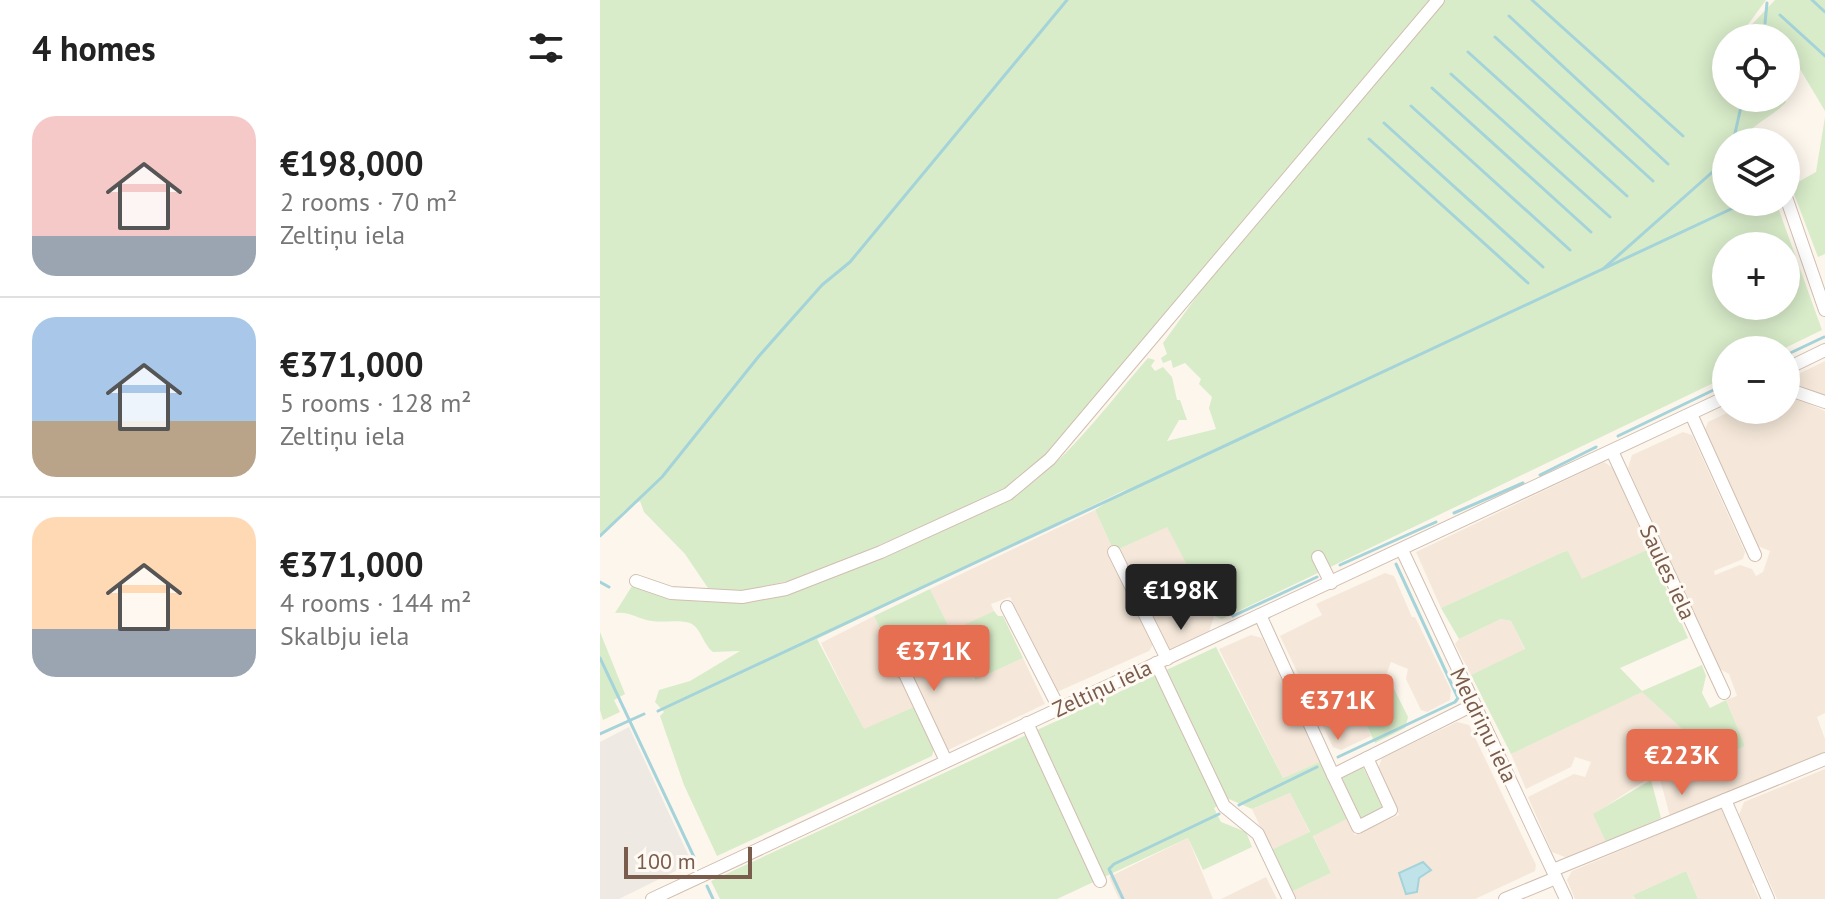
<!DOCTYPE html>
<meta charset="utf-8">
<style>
:root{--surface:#fff;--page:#f2f2f2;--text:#222;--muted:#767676;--line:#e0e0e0;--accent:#e76f51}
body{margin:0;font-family:"PT Sans",sans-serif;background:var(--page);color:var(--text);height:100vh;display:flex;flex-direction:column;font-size:30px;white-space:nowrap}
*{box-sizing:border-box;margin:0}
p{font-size:26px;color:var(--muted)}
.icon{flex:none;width:44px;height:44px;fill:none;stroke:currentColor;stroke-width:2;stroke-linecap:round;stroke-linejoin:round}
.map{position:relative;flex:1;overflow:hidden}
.details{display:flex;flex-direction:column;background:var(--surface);width:600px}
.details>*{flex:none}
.tools{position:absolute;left:1112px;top:24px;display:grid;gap:16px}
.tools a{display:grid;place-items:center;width:88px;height:88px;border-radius:50%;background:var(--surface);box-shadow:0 4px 20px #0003;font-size:40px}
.scale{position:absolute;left:24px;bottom:20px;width:128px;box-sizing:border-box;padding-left:8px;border:4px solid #7a5c4d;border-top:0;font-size:22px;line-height:28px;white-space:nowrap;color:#7a5c4d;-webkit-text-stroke:6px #fffaf3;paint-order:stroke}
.price{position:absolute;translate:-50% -68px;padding:0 18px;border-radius:8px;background:var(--accent);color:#fff;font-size:26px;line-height:52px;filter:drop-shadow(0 2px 4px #0008)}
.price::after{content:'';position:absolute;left:50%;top:48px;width:24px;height:18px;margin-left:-12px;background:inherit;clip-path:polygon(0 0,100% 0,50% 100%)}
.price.on{background:#222;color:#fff}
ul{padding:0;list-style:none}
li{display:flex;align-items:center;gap:24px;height:200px;padding:0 32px}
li+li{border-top:2px solid var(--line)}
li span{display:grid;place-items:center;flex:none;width:224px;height:160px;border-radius:24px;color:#555}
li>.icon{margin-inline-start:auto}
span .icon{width:96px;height:96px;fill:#fffc;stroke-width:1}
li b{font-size:34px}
h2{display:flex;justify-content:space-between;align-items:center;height:96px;padding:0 32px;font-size:34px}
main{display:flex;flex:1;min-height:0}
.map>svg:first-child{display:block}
</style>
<main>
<section class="details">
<h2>4 homes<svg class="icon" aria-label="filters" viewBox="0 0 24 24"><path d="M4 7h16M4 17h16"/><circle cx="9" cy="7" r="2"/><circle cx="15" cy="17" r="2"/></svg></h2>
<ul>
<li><span style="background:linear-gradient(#f6c9c9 75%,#9aa5b1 0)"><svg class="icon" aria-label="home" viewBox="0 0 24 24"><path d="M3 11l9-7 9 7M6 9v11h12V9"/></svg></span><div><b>€198,000</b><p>2 rooms · 70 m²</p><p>Zeltiņu iela</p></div></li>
<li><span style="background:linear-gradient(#a9c7e8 65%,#b9a48a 0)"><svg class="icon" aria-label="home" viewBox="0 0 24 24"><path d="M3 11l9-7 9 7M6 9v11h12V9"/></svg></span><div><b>€371,000</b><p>5 rooms · 128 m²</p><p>Zeltiņu iela</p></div></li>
<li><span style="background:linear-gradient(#ffd9b3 70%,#9aa5b1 0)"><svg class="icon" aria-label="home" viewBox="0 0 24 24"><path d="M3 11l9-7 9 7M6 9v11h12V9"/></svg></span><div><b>€371,000</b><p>4 rooms · 144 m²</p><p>Skalbju iela</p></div></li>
</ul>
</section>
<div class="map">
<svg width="1225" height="899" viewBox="0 0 1225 899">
<rect width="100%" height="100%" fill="#fdf6ec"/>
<g fill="#f5e8da">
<path d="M1225 361V396L1198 387 1194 376Z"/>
<path d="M1186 393 1225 411V713L1217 717 1225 739V754L1070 816 1058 772 994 814 1006 842 970 859 952 852 928 797 974 774 985 777 991 762 975 757 971 767 926 789 911 754 1042 691 1115 759 1145 746 1126 700 1137 696 1129 674 1118 668 1028 468 1032 455 1083 432 1092 435 1145 552 1143 559 1114 571 1115 575 1140 565 1152 569 1156 576 1163 572 1170 551 1158 546 1105 430 1108 422 1133 410H1186Z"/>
<path d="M1004 462 1013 468 1049 549 982 580 968 551 963 552 841 608 816 552Z"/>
<path d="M495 510 512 547 507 550 554 643 549 651 457 692 410 597 391 604 394 611 352 632 374 680 423 658 445 704 348 750 306 661 312 658 309 651 351 631 330 589Z"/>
<path d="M567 526 614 616 609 632 568 651 519 549Z"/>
<path d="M785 573 794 576 812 617H815L851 690 850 700 827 712 821 710 806 679 808 669 791 662 784 681 753 696 771 736 741 750 733 747 680 636 722 615 716 604Z"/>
<path d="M274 616 291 651 279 657 286 670 294 668 314 707 264 730 221 643Z"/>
<path d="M901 619 911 621 925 650 871 675 855 644 859 639Z"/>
<path d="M651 635 662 638 722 761 683 778 619 649Z"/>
<path d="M857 722 869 725 936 865 935 871 875 899H694L691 892 731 873 713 835 747 819 755 835 799 815 778 769 782 758Z"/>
<path d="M1225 769V899H1177L1139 815 1144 802Z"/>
<path d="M690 793 710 833 671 850 652 809Z"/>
<path d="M1124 807 1156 882 1152 884 1159 899H1098L1086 871 1033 895 1034 899H975L967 880 972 871Z"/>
<path d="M588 838 613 899H519L509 877Z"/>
<path d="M666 877 677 899H621Z"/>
</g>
<path fill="#efe9e4" d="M29 727 92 863 19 899H0V742Z"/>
<g fill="#d8ecc9" fill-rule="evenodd">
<path d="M0 0H1166L1138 38H1126V98H1183L1186 102C1175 115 1151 125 1145 137L1149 142H1126V202H1176L1222 330 1181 350H1126V377L622 619 614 616 567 527 519 549 512 547 495 510 527 489 217 639 264 729 314 707 334 749 332 756 117 856 84 785 60 716 64 712 55 702 59 690 90 681 140 651 113 652C103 644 101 628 90 623 80 619 63 623 52 621 38 619 30 611 15 613L32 586C144 627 222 582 323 537 362 520 404 506 437 479 479 445 513 398 548 358L555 360 551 366 555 371 563 367 572 377 577 400H580L587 420H579L567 441 616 429 609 408 612 397 599 384 601 379 585 363 573 368 571 360 563 363 561 358 567 354 563 343 641 235 632 234 448 455 406 490 209 576 140 592 110 591 85 554 44 512 40 501 25 510 0 536ZM1126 246H1186V306H1126Z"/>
<path d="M1175 0H1225V111L1197 64 1186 55V38H1139Z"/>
<path d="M1225 117V254L1218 257 1191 186 1216 172Z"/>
<path d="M1049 549 1088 638 1020 668 1042 691 1102 665 1106 676 1102 693 1110 708 1126 700 1145 746 1115 759 1042 692 911 754 871 675 925 649 911 621 901 619 859 639 841 608 963 552 968 551 982 579Z"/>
<path d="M330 589 351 631 394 611 398 616H403L423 658 375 680 351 632 309 651 306 644 291 651 274 616Z"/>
<path d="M0 632 25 694 14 700 20 712 3 720 0 710Z"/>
<path d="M616 647 683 778 722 761 747 819 713 836 731 873 691 892 671 850 710 832 690 793 652 809 629 799 614 808 621 822 646 832 652 847 603 870 588 838 457 899H120L111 881Z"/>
<path d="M784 681 791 683 808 717 805 728 775 743 752 695Z"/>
<path d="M763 767 783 808 760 819 742 778Z"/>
<path d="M1051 780 1061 818 1006 842 993 814Z"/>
<path d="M1086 871 1098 899H1035L1033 895Z"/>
</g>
<path fill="#bfe3e8" stroke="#a5d3da" stroke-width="2" d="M823 862 831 870 819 878 817 892 806 894 799 873Z"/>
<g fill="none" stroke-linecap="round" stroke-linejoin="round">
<g stroke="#a5d3da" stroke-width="3">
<path d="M932 0 1083 136"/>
<path d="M1212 0 1225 12"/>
<path d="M1180 15 1225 56"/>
<path d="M909 16 1068 164"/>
<path d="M1165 23 1167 3"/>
<path d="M1173 31 1180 38"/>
<path d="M895 37 1053 181"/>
<path d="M1159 38 1164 30"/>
<path d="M1186 49V50"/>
<path d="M868 52 1027 196"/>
<path d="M851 74 1010 217"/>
<path d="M832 88 991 232"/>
<path d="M811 106 970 250"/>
<path d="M784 123 943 267"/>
<path d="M769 139 928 283"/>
<path d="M1133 142 1143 98"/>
<path d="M1003 269 1126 160"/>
<path d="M1186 355 1224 337"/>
<path d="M1018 436 1126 384"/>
<path d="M940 475 996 447"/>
<path d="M854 513 923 483"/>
<path d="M0 536 62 477 159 356 222 285 250 262 467 0"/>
<path d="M740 565 836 522"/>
<path d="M0 582 9 587"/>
<path d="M633 616 717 577"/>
<path d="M0 658 94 857"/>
<path d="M58 711 1146 202"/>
<path d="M0 734 44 714"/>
<path d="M738 757 855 702 858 698 796 564"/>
<path d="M639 805 717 767"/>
<path d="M107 886 113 899"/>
<path d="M523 899 509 869 514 864 619 814"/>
</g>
<g stroke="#d1beb0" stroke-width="14">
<g id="minor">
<path d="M1186 197 1225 310"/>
<path d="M1186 369 1225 350"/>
<path d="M1186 382 1193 391 1225 402"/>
<path d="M1091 414 1155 555"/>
<path d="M1012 451 1124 693"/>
<path d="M802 550 966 899"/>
<path d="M514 552 567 659"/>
<path d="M718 557 731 583"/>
<path d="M36 581 71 593 142 597 186 589 281 552 408 494 450 459 838 0"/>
<path d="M407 607 459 708"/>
<path d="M660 615 733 775 873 705"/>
<path d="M287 659 305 674 346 761"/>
<path d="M556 663 624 806 658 834 689 899"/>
<path d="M427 723 500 881"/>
<path d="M733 775 758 827 791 810 767 758"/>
<path d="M1125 800 1168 899"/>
<path d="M953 870 1225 759"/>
<path d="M52 899 1126 397"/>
<path d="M905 899 956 878"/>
</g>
</g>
<use href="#minor" stroke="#fff" stroke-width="12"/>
</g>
<g text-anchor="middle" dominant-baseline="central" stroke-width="6" stroke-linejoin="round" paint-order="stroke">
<g font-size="22" fill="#7a5c4d" stroke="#fffaf3">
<text transform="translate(1068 572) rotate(65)">Saules iela</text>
<text transform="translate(502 688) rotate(-25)">Zeltiņu iela</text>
<text transform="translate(884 725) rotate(64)">Meldriņu iela</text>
</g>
</g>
</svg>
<div class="tools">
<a><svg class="icon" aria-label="locate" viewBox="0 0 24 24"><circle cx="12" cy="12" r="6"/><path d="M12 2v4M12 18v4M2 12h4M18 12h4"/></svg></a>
<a><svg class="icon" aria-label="layers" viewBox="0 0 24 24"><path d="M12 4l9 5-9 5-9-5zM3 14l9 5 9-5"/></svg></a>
<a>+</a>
<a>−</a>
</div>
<div class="scale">100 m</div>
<b class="price on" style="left:581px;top:632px">€198K</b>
<b class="price" style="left:334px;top:693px">€371K</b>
<b class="price" style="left:738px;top:742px">€371K</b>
<b class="price" style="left:1082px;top:797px">€223K</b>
</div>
</main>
